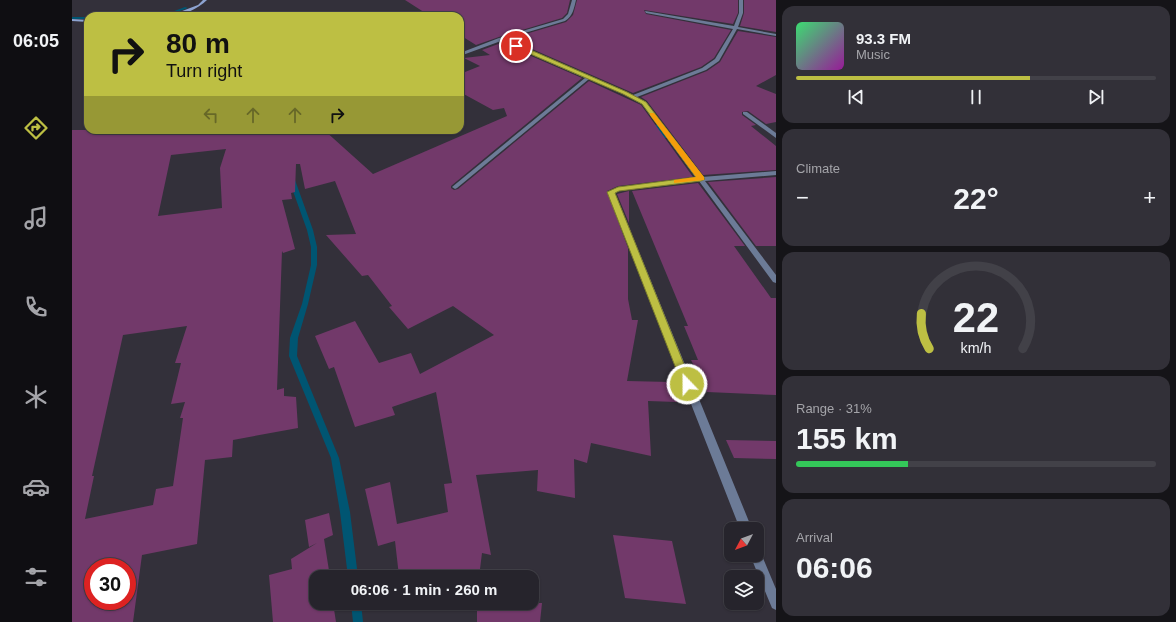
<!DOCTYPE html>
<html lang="en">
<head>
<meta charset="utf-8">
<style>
	body { margin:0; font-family:Arial,sans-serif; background:#323038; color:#f1f3f6; height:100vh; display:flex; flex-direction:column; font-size:15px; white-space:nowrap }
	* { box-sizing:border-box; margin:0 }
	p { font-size:13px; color:#a4a4a9 }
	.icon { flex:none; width:22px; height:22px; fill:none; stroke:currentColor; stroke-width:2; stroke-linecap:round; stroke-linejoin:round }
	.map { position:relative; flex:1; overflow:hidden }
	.sheet { display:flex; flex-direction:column; gap:6px; padding:6px; background:#151418; width:400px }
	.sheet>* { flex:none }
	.top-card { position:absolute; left:12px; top:12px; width:380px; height:122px; border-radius:12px; box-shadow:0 1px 3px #0004,0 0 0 1px #424148; background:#bdbf43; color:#111; overflow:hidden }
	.needle { width:26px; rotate:229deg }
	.fabs { position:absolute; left:652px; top:522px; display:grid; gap:8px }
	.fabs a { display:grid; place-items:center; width:40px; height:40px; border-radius:8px; background:#26242c; box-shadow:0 1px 3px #0004,0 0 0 1px #424148; font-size:20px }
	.speed { position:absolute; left:12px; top:558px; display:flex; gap:8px; font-size:20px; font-weight:700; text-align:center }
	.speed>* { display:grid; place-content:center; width:52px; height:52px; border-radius:50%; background:#26242c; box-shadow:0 1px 3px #0004,0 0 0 1px #424148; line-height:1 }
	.speed .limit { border:6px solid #d22; background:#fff; color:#111 }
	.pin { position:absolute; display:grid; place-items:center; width:34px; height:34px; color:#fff; margin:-17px; border:2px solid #fff; border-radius:50%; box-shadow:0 1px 4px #0007 }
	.me { position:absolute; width:44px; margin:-22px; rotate:338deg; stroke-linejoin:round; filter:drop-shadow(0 0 3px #0008) }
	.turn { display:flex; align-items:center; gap:14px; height:84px; padding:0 16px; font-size:18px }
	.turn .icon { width:52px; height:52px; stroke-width:2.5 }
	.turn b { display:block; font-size:28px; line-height:34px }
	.lanes { display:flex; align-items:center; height:38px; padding:0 16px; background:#0003; justify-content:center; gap:20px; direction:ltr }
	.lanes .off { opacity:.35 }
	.big { font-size:30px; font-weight:700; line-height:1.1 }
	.sheet .tile { flex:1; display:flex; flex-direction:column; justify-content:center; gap:6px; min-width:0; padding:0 14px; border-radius:12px; background:#323038 }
	.sheet .dial { align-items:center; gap:0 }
	.dial svg { height:104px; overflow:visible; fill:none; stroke:#424148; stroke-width:7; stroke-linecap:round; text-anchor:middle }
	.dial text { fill:#f1f3f6; stroke:none }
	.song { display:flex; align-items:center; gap:12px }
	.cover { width:48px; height:48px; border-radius:6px; background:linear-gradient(135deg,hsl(140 70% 55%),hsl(300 70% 35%)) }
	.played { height:4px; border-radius:2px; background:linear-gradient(90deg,#bdbf43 65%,#424148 65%) }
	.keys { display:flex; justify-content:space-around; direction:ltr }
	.heat { display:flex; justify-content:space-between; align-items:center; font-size:22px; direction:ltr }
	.charge { height:6px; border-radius:3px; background:linear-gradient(90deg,#34c759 31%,#424148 0) }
	.trip { position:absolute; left:237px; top:570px; width:230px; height:40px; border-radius:12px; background:#26242c; box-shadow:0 1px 3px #0004,0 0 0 1px #424148; font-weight:700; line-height:40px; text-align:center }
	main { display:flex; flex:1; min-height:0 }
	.tab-bar { display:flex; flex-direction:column; width:72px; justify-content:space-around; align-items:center; background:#0f0e12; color:#a4a4a9 }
	.tab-bar .icon { width:28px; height:28px }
	.tab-bar .current { color:#bdbf43 }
	.tab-bar b { font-size:18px; color:#f1f3f6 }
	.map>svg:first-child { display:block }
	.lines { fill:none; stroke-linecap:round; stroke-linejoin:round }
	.stream { fill:#005572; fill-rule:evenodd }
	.building { fill:#72396a; fill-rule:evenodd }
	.street { fill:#6c7b97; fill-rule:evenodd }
	.secondary { fill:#8da3d1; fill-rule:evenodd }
	.route { fill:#bdbf43; stroke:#7b7c2c }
	.slow { fill:#f59e0b }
</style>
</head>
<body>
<main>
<nav class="tab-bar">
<b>06:05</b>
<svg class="icon current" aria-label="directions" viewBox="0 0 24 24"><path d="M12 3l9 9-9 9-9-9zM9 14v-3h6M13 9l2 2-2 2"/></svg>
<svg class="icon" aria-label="music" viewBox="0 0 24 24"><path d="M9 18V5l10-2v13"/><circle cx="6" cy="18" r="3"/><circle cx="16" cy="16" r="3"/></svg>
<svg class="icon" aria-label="phone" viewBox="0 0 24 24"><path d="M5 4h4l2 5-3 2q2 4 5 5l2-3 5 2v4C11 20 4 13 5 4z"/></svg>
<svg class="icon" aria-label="climate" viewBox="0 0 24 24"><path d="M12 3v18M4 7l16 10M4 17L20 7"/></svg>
<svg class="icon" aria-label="car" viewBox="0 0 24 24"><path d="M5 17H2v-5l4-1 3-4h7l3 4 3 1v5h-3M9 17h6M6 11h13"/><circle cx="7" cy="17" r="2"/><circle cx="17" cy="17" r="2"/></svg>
<svg class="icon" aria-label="filters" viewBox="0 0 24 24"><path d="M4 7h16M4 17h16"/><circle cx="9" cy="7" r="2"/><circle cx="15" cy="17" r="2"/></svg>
</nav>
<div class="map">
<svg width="704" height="622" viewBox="0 0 704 622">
	<rect width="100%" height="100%" fill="#33303a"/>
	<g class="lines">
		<!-- stream -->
		<g class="stream">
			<path d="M 113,7 L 116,8 L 94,16 L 89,16 Z"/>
			<rect x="0" y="17" width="16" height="2"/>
			<path d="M 582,125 L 586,125 L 594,137 L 594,138 L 590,138 L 582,126 Z"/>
			<path d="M 220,178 L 223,180 L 241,230 L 245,247 L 245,265 L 236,304 L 226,338 L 225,356 L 267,458 L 278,512 L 286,577 L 276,577 L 268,512 L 259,458 L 217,356 L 218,338 L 230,304 L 239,265 L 239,247 L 235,230 L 217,180 Z"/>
			<path d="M 279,603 L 289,603 L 291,622 L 281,622 Z"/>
		</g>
	</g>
	<!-- building -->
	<g class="building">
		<path d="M 333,0 L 498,0 L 495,13 L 490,18 L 427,37 L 404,45 L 388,35 L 388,16 L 358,16 Z"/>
		<path d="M 505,0 L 666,0 L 666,13 L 661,24 L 572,10 L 574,14 L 659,30 L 642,58 L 629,67 L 561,93 L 437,39 L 494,22 L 501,15 Z"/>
		<path d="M 672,0 L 704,0 L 704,32 L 668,26 L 672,13 Z"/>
		<path d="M 666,31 L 704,37 L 704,75 L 684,86 L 704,94 L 704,122 L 694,124 L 676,111 L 670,112 L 670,115 L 684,125 L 679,126 L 704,146 L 704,170 L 631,175 L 575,101 L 569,97 L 635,71 L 648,62 Z"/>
		<path d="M 429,43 L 510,78 L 379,186 L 379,188 L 382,190 L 386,189 L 517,81 L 569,105 L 621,177 L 546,186 L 535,191 L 556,248 L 556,299 L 560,320 L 566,320 L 555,381 L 598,382 L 605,402 L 576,401 L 579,456 L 519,443 L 515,463 L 502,459 L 503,498 L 465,491 L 466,470 L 404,475 L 419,555 L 410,553 L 407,577 L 341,577 L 327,576 L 323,541 L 306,546 L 293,489 L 318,482 L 325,524 L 376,512 L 372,484 L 380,483 L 364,392 L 320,407 L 323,415 L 283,427 L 262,367 L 257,369 L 243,336 L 283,321 L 307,363 L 339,353 L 348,374 L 422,335 L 381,306 L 336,329 L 317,307 L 320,306 L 296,275 L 290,276 L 254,235 L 284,234 L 263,181 L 233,189 L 228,164 L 224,164 L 223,192 L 219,193 L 220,199 L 210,200 L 223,249 L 211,253 L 210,251 L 205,390 L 212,388 L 212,396 L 224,397 L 226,428 L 161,440 L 160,457 L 133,460 L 125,544 L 70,555 L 61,622 L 0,622 L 0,130 L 252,130 L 301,174 L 435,116 L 432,108 L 421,110 L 388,92 L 388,74 L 408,66 L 392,58 L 418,55 L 410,50 ZM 154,149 L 148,168 L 150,208 L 86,216 L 99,155 ZM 115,326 L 103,363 L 109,363 L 99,404 L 113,402 L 108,418 L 111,418 L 101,486 L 84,489 L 81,505 L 13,519 L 22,476 L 20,476 L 51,335 ZM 21,567 L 55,567 L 55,601 L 21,601 Z"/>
		<path d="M 704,177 L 704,246 L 684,246 L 636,182 Z"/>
		<path d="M 626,183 L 673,246 L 662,246 L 699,298 L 704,298 L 704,395 L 635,392 L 619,360 L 626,360 L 612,326 L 616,326 L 560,191 Z"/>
		<path d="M 557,191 L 557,223 L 545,194 Z"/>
		<path d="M 654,440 L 704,441 L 704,459 L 662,458 Z"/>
		<path d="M 257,513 L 261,535 L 252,539 L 258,577 L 244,577 L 244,603 L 261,603 L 264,622 L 201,622 L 197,575 L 220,569 L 219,559 L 245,543 L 237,547 L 233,520 Z"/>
		<path d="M 541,535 L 600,541 L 614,604 L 553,598 Z"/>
		<path d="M 405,603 L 470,603 L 468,622 L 405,622 Z"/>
	</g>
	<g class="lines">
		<!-- street -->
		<g class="street">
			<path d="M 500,0 L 504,0 C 502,8 501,16 493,21 L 433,39 L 561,95 L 630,68 L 643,59 L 661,29 L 574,13 L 573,11 L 662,26 L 667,13 L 667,0 L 671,0 L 671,13 L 666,27 L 704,34 L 704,36 L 665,29 L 647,61 L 634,70 L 565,97 L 574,102 L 630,177 L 704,171 L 704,175 L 633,181 L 704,275 L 704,283 L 701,282 L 627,181 L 547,191 L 543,193 L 680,529 L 668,529 L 536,192 L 546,187 L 624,178 L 570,104 L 551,94 L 517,79 L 385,188 L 383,189 L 380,187 L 513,78 L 429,41 L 388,56 L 388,53 L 427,38 L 491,19 L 496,14 Z"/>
			<path d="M 671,112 L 675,112 L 704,133 L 704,138 L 671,114 Z"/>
			<path d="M 685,550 L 688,551 L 704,589 L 704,610 L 700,608 L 678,555 L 685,555 Z"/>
		</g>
		<!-- secondary -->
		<g class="secondary">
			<path d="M 131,0 L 135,0 C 126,9 110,16 97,16 L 126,5 Z"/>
			<path d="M 0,19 L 16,20 L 16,22 L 0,21 Z"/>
		</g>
	</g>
	<!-- route -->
	<path class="route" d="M 442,44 L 445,44 L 555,92 L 574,102 L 633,179 L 629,181 L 547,191 L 543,193 L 620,384 L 619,387 L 615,388 L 611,387 L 610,384 L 535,192 L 546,187 L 624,177 L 570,104 L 551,94 L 442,47 Z"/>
	<!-- slow -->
	<path class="slow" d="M 578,113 L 582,113 L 632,177 L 632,180 L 602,183 L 602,180 L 624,177 L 578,115 Z"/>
</svg>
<div class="fabs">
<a><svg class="needle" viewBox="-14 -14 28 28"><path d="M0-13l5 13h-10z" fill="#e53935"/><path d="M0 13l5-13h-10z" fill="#a4a4a9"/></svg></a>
<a><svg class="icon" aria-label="layers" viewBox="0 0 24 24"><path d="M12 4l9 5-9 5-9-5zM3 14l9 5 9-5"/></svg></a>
</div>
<div class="speed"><div class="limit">30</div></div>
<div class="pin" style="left:444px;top:46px;background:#d93025"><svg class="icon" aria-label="arrive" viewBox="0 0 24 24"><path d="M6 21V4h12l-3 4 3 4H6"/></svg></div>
<svg class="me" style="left:615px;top:384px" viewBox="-20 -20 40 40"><circle r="17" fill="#bdbf43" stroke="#fff" stroke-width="3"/><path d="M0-11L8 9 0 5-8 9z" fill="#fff"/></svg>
<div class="trip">06:06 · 1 min · 260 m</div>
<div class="top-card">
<div class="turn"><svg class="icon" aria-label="right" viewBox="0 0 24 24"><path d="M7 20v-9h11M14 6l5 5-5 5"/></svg><div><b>80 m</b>Turn right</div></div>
<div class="lanes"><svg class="icon off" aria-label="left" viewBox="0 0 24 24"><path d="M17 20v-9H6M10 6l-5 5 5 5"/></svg><svg class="icon off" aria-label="ahead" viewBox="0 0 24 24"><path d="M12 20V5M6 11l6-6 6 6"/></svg><svg class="icon off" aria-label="ahead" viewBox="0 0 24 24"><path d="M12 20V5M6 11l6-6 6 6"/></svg><svg class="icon" aria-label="right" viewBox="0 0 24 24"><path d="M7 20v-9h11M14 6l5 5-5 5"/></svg></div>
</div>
</div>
<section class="sheet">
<div class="tile">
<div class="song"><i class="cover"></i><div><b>93.3 FM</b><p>Music</p></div></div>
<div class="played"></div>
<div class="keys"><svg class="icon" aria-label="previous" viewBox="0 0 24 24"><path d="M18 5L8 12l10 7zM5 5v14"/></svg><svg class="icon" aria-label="pause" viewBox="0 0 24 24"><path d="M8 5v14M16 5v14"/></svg><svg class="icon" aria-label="next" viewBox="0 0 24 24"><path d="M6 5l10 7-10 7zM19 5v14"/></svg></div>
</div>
<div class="tile"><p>Climate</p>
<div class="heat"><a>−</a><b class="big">22°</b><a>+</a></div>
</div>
<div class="tile dial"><svg viewBox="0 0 100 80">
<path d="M14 69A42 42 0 1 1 86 69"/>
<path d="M14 69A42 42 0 0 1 8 42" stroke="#bdbf43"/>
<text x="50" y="56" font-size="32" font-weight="700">22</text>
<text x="50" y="72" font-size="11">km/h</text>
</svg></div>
<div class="tile"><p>Range · 31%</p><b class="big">155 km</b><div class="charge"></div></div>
<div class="tile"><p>Arrival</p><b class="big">06:06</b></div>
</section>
</main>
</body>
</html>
